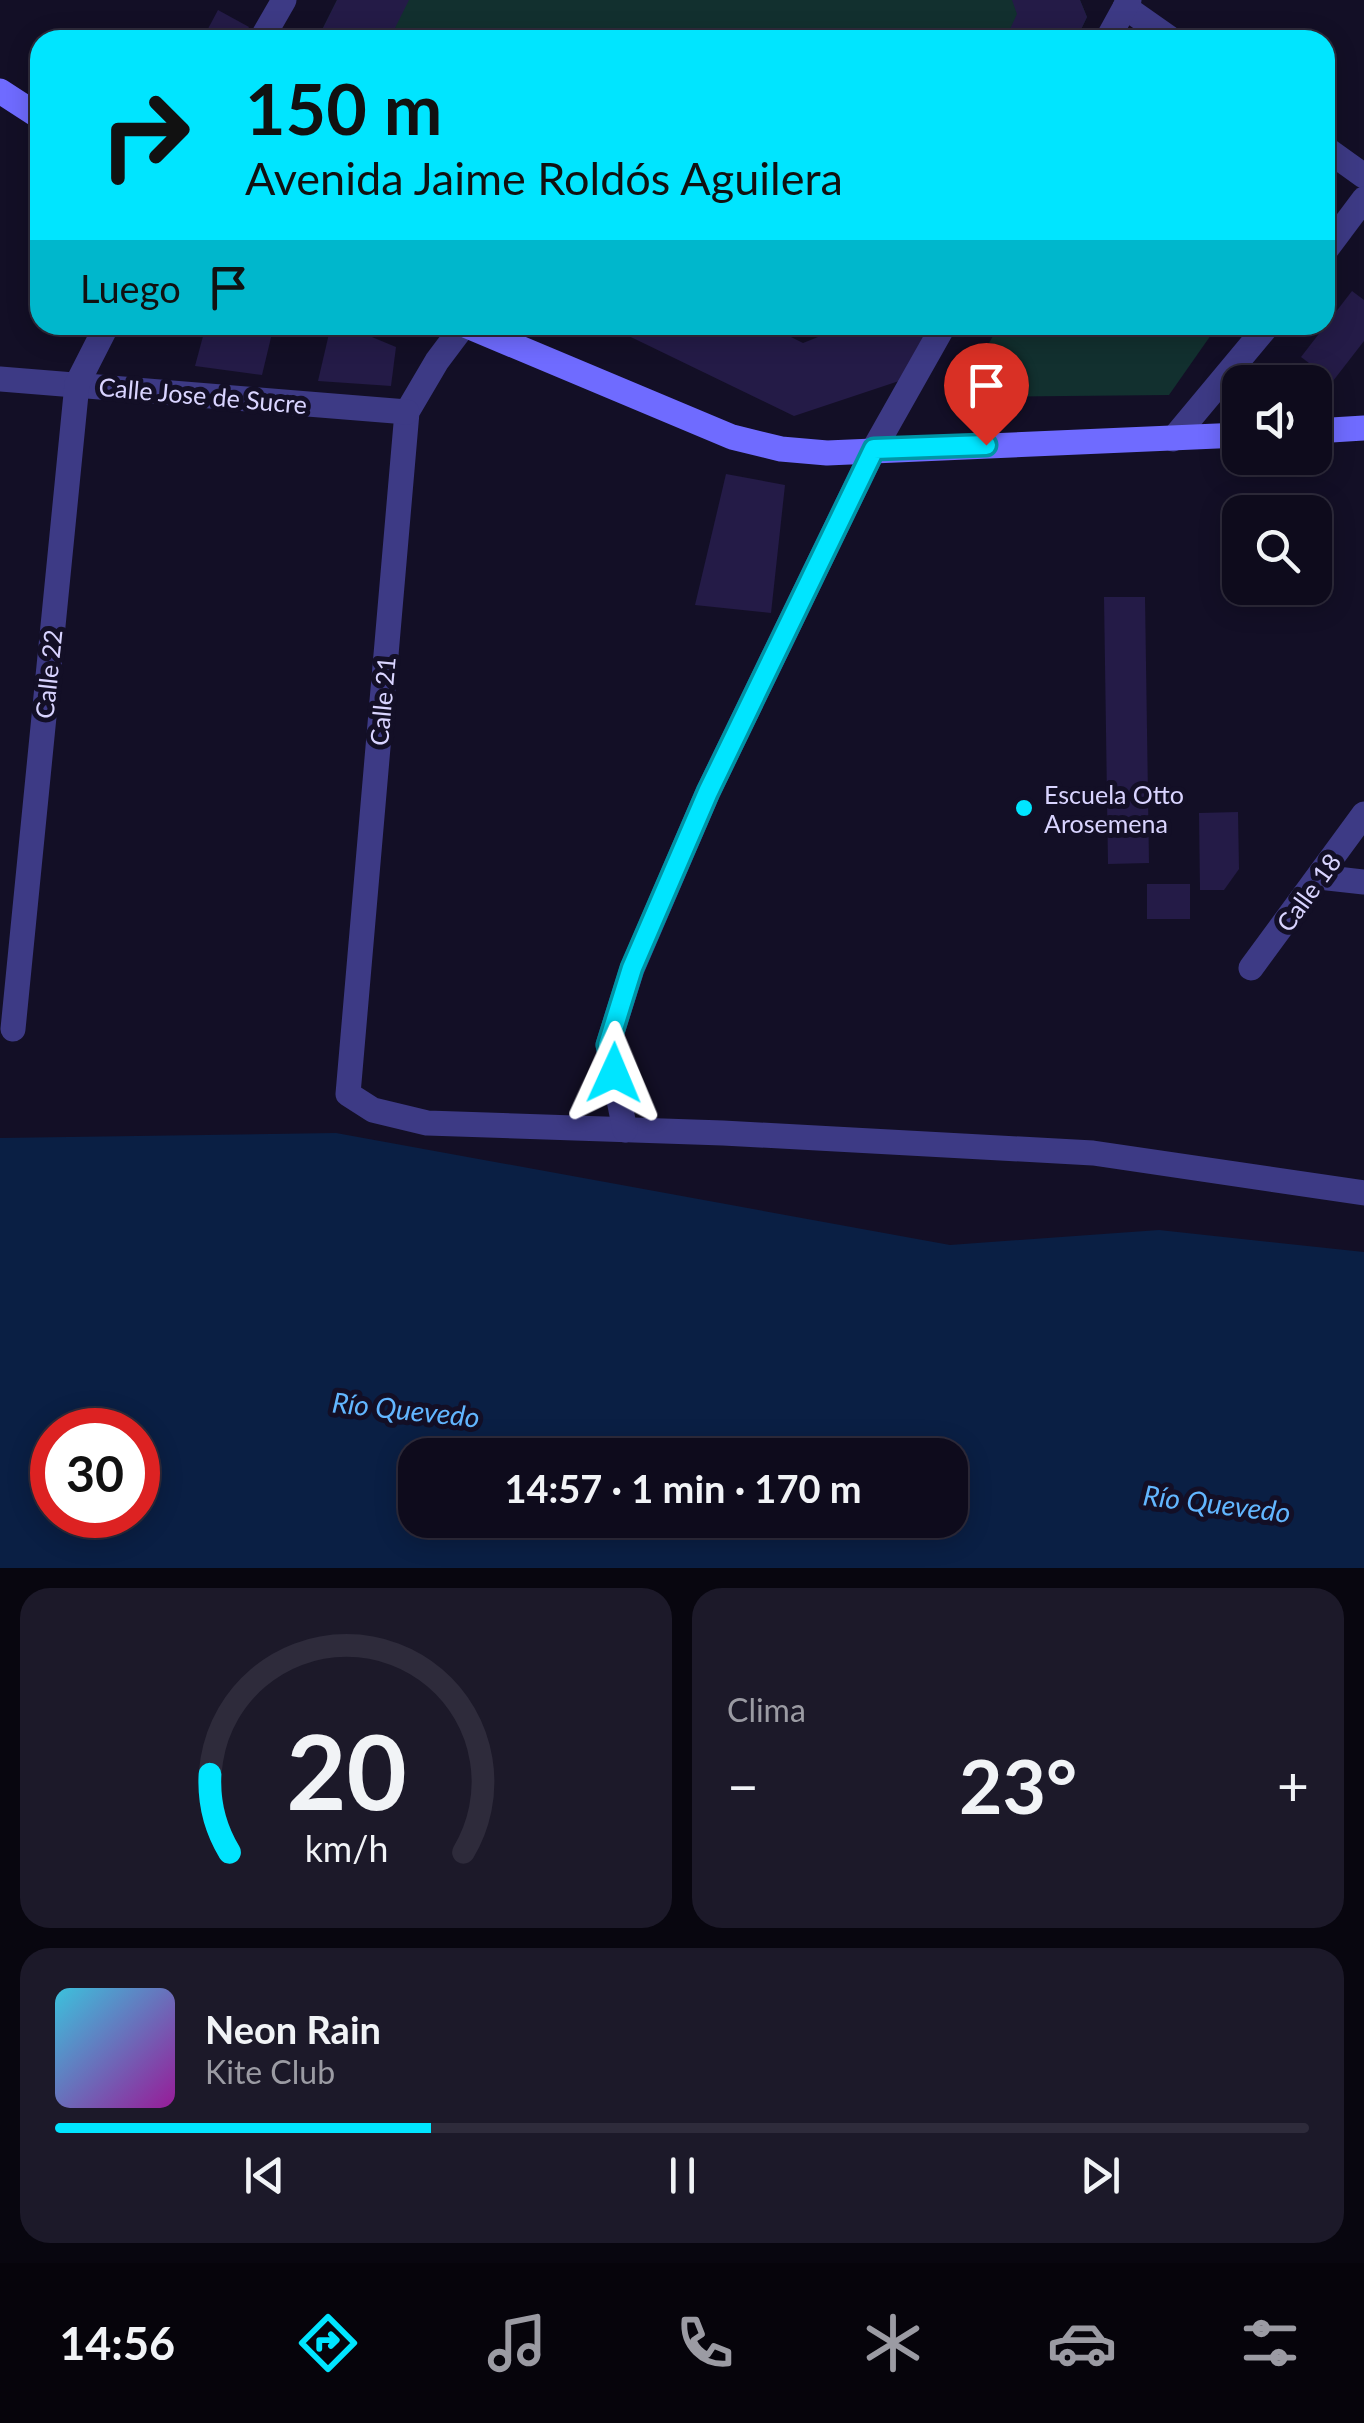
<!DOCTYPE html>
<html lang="es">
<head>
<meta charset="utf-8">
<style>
	body { margin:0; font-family:Lato,sans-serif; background:#1c1929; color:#f1f3f6; height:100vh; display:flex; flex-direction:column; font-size:38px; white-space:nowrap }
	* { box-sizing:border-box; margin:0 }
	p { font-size:32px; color:#9b9ba3 }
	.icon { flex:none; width:55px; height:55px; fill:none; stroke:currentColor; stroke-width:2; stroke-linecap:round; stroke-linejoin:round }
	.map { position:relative; height:1568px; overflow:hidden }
	.panel { display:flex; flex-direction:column; gap:20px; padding:20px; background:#08060f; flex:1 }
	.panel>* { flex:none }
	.guide { position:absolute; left:30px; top:30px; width:1305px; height:305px; border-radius:30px; box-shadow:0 5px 25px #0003,0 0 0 2px #2e2b3b; background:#00e5ff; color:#111; overflow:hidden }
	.controls { position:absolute; left:1222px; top:365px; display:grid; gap:20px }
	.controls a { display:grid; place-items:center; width:110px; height:110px; border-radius:20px; background:#0e0b1c; box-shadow:0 5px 25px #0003,0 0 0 2px #2e2b3b; font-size:50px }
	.speed { position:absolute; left:30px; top:1408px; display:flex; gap:20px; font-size:50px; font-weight:700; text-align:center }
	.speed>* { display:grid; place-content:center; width:130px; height:130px; border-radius:50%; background:#0e0b1c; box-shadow:0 5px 25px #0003,0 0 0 2px #2e2b3b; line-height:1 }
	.speed .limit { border:15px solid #d22; background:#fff; color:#111 }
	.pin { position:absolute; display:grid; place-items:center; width:85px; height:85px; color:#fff; margin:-102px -42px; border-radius:50% 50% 50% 0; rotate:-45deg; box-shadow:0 0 10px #0007 }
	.pin .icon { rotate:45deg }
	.me { position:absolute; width:110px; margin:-55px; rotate:1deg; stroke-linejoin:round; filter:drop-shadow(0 0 8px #0008) }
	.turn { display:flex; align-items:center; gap:35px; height:210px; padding:0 50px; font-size:45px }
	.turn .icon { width:130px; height:130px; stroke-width:2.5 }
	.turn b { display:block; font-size:70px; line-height:85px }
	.then { display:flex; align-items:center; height:95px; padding:0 50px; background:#0003; gap:20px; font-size:38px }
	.big { font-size:75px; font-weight:700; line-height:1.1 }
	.panel .widget { flex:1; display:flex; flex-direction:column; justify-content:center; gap:15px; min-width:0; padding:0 35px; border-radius:30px; background:#1c1929 }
	.panel .dial { align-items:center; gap:0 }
	.dial svg { height:260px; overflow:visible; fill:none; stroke:#2e2b3b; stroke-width:7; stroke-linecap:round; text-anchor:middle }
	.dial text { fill:#f1f3f6; stroke:none }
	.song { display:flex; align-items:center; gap:30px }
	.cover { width:120px; height:120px; border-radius:15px; background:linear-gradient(135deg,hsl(190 70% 55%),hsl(300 70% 35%)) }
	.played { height:10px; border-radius:5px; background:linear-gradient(90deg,#00e5ff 30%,#2e2b3b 30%) }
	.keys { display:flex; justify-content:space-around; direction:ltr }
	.heat { display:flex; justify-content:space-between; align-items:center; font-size:55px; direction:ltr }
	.panel .tiles { flex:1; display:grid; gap:20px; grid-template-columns:1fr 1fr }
	.widget:last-child { grid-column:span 2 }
	.trip { position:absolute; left:398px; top:1438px; width:570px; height:100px; border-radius:30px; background:#0e0b1c; box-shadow:0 5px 25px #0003,0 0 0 2px #2e2b3b; font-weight:700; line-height:100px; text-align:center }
	.tab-bar { display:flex; height:160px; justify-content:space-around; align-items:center; background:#06040b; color:#9b9ba3 }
	.tab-bar .icon { width:70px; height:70px }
	.tab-bar .selected { color:#00e5ff }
	.tab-bar b { font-size:45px; color:#f1f3f6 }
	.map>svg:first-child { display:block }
	.green { fill:#12302f }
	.water { fill:#0a1f44; fill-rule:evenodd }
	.building { fill:#241b47 }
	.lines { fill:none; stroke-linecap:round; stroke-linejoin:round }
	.minor { stroke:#3d3a85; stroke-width:25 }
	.secondary { stroke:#6f6bff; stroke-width:25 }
	.route-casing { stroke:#0095a6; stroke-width:25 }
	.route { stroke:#00e5ff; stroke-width:18 }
	.poi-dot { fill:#00e5ff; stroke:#130f26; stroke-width:4 }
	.labels { text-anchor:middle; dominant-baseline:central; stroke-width:10; stroke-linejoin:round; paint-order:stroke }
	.street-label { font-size:25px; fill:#d9d4ff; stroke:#130f26 }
	.poi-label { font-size:25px; fill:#d9d4ff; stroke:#130f26; text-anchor:start }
	.water-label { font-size:28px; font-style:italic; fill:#62b6ff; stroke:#130f26 }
</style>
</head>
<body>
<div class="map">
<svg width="1364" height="1568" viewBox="0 0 1364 1568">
	<rect width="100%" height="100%" fill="#130f26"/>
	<!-- green -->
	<g class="green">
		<path d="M 337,0 L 1080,0 L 1087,17 L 1076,40 L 317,40 Z"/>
		<path d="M 999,325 L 1218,325 L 1169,395 L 959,397 Z"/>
	</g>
	<!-- water -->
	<path class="water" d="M 336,1133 L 950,1245 L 1159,1230 L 1364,1252 L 1364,1568 L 0,1568 L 0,1138 ZM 52,1430 L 138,1430 L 138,1515 L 52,1515 ZM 415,1455 L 950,1455 L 950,1520 L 415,1520 Z"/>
	<!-- building -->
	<g class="building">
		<path d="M 337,0 L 409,0 L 389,40 L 317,40 Z"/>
		<path d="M 1012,0 L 1080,0 L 1087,17 L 1076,40 L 1005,40 L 1017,14 Z"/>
		<path d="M 218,10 L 249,27 L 242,40 L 202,40 Z"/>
		<path d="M 1352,291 L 1364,300 L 1364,341 L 1333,381 L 1301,357 Z"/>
		<path d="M 206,325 L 274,325 L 262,375 L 195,366 Z"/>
		<path d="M 331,325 L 343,325 L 396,347 L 391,386 L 318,381 Z"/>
		<path d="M 606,325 L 767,325 L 803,343 L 848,325 L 936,325 L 911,377 L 794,416 Z"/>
		<path d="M 726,474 L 785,485 L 771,613 L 695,605 Z"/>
		<path d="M 1104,597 L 1145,597 L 1149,863 L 1108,864 Z"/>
		<path d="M 1238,812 L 1239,869 L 1224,890 L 1200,890 L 1199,813 Z"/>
		<rect x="1147" y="884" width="43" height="35"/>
	</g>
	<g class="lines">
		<!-- minor -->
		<g class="minor">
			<path d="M 1125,7 L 1172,40"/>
			<path d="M 261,40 L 284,0"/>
			<path d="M 1107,40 L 1129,0"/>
			<path d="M 1325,148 L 1364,176"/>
			<path d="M 1325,251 L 1364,199"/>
			<path d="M 464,325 L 437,361 L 407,412 L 348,1094 L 373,1110 L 427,1123 L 723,1133 L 1093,1153 L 1364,1193"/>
			<path d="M 0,379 L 407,412"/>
			<path d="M 1173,439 L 1268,325"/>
			<path d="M 1319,877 L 1364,882"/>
			<path d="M 1251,968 L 1364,814"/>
			<path d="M 13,1029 L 77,384 L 107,325"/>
			<path d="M 625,1130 L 608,1045 L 632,969 L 708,792 L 874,449 L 944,325"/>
		</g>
		<!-- secondary -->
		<g class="secondary">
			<path d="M 0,91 L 40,117"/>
			<path d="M 465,325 L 732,437 L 781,449 L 827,453 L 1240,435"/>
			<path d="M 1315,431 L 1364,428"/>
		</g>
	</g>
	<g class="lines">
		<!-- route casing -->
		<g class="route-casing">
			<path id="route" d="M 614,1073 L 608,1045 L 632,968 L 708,792 L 874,449 L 986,445"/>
		</g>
		<!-- route -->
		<use href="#route" class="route"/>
	</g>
	<!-- markers -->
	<circle class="poi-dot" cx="1024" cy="808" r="10"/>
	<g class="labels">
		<!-- street labels -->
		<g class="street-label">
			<text transform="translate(203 395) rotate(5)">Calle Jose de Sucre</text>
			<text transform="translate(48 674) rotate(-84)">Calle 22</text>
			<text transform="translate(382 701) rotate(-85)">Calle 21</text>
			<text transform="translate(1308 892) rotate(-54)">Calle 18</text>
		</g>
		<!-- poi labels -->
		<g class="poi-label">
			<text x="1044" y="794">Escuela Otto<tspan x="1044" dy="29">Arosemena</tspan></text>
		</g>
		<!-- water labels -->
		<g class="water-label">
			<text transform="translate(406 1409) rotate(6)">Río Quevedo</text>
			<text transform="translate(1217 1503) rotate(7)">Río Quevedo</text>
		</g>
	</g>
</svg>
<div class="controls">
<a><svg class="icon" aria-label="sound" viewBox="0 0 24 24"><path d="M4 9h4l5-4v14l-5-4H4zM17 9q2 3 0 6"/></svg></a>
<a><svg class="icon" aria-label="search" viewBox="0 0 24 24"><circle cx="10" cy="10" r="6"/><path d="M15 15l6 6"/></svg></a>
</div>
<div class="speed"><div class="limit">30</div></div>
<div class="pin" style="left:986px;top:445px;background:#d93025"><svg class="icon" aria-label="arrive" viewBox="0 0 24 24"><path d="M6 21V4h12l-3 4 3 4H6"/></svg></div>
<svg class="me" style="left:614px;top:1073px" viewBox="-20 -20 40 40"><path d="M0-17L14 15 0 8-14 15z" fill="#00e5ff" stroke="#fff" stroke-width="4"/></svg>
<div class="trip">14:57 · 1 min · 170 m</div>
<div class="guide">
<div class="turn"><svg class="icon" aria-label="right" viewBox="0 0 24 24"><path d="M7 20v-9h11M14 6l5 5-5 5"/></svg><div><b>150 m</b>Avenida Jaime Roldós Aguilera</div></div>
<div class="then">Luego<svg class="icon" aria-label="arrive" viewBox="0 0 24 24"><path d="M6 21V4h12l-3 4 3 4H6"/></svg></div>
</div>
</div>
<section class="panel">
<div class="tiles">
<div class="widget dial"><svg viewBox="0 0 100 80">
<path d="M14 69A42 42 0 1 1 86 69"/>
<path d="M14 69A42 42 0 0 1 8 45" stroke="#00e5ff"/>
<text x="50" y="56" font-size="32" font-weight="700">20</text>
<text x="50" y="72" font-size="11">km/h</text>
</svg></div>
<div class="widget"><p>Clima</p>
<div class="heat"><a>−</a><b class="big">23°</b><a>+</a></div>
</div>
<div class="widget">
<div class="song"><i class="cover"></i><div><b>Neon Rain</b><p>Kite Club</p></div></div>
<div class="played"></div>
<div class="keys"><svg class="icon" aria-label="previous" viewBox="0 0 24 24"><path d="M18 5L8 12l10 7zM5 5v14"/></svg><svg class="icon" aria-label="pause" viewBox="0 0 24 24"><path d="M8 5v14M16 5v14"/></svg><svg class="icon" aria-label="next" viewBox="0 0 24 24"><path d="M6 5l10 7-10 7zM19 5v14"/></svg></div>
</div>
</div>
</section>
<nav class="tab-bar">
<b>14:56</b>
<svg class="icon selected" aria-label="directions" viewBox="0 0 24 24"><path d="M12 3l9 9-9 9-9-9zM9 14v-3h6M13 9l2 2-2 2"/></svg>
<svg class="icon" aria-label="music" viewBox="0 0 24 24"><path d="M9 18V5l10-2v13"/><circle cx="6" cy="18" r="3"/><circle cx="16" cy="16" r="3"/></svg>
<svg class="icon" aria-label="phone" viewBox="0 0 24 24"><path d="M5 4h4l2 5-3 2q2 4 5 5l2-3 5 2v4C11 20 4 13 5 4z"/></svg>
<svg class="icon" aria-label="climate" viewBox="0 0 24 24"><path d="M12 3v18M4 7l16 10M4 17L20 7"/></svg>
<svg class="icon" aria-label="car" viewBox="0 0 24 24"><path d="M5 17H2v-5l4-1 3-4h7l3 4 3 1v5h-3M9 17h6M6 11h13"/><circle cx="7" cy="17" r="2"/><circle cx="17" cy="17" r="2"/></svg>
<svg class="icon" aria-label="filters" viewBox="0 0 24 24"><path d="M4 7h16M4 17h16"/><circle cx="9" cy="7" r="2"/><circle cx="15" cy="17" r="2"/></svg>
</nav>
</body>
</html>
